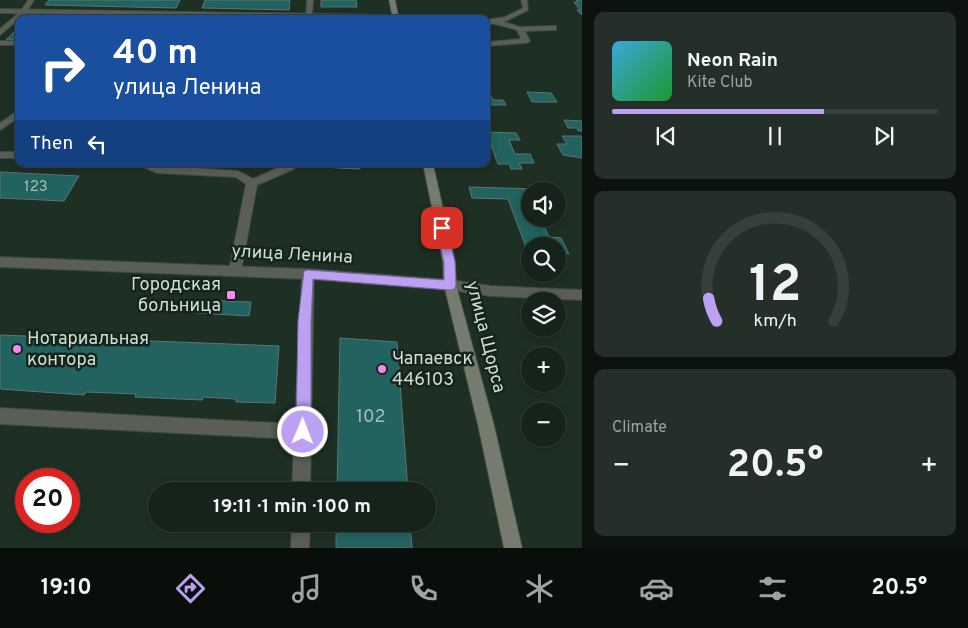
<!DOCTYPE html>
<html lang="en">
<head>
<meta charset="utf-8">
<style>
	body { margin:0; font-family:Overpass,sans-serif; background:#232f28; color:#f1f3f6; height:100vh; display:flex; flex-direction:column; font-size:19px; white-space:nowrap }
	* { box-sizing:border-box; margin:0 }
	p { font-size:16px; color:#9ea4a3 }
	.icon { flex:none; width:28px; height:28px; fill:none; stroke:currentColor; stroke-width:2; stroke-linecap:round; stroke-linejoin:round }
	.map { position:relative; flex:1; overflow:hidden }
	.panel { display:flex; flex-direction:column; gap:12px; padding:12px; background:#0c130f; width:386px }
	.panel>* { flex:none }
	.top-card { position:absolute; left:15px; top:15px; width:475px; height:152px; border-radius:10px; box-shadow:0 2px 8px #0003,0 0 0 1px #35403a; background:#1a4fa0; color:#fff; overflow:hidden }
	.tools { position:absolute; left:521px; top:182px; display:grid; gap:10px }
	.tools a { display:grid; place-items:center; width:45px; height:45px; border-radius:50%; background:#16231b; box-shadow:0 2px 8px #0003,0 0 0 1px #35403a; font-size:25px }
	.speed { position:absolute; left:15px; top:468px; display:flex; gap:10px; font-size:25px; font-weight:700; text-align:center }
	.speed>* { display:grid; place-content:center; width:65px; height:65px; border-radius:50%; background:#16231b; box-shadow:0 2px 8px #0003,0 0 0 1px #35403a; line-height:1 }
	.speed .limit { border:8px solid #d22; background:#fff; color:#111 }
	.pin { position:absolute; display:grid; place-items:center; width:42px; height:42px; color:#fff; margin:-21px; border-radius:10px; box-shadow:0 2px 8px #0006 }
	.me { position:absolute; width:55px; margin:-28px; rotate:1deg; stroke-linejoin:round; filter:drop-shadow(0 0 4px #0008) }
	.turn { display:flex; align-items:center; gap:18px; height:105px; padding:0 15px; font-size:22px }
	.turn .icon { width:65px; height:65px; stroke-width:2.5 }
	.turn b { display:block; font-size:35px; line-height:42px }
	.then { display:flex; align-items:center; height:48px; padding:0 15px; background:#0003; gap:10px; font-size:19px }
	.big { font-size:38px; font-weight:700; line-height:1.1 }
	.panel .tile { flex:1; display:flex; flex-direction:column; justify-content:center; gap:8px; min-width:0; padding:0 18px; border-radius:10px; background:#232f28 }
	.panel .dial { align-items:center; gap:0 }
	.dial svg { height:130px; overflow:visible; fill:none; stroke:#35403a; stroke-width:7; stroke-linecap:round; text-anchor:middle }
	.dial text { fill:#f1f3f6; stroke:none }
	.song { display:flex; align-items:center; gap:15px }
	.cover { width:60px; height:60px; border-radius:8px; background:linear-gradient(135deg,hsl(200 70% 55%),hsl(130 70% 35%)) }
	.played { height:5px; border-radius:2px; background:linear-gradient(90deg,#bca0f2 65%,#35403a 65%) }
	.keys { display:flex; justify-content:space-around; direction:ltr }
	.heat { display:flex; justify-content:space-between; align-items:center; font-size:28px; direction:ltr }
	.trip { position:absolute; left:148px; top:482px; width:288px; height:50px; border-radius:25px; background:#16231b; box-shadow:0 2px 8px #0003,0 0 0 1px #35403a; font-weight:700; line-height:50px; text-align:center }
	.dock { display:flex; height:80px; justify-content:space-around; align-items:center; background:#090e0b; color:#9ea4a3 }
	.dock .icon { width:35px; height:35px }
	.dock .selected { color:#bca0f2 }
	.dock b { font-size:22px; color:#f1f3f6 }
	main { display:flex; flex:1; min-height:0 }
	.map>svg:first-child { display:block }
	.building { fill:#22625f; stroke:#5b7574 }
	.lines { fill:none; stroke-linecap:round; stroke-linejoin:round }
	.service-casing { stroke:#3b4b40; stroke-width:2 }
	.minor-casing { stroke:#3b4b40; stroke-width:2 }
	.tertiary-casing { stroke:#3b4b40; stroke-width:2 }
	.secondary-casing { stroke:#3b4b40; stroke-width:2 }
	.service { fill:#5b5e55; fill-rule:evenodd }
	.minor { fill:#5b5e55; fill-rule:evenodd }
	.tertiary { fill:#5b5e55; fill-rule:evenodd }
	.secondary { fill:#767b6d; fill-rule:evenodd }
	.route { fill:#bca0f2; stroke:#7a689d }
	.poi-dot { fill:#f589ef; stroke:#14251b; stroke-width:2 }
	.labels { text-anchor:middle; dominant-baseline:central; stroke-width:5; stroke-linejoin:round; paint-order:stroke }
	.number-label { font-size:15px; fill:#a6beb8 }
	.street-label { font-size:18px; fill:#d2ddd6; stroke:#14251b }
	.poi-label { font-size:18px; fill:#d2ddd6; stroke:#14251b; text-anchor:start }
	.near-number-label { font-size:18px; fill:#a6beb8 }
</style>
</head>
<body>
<main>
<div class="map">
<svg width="582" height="548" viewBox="0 0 582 548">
	<rect width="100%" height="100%" fill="#1e2f24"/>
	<!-- building -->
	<g class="building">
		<path d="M 49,0 L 180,0 L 176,8 L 45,5 Z"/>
		<path d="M 205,0 L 290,0 L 289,10 L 202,8 Z"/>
		<path d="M 321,0 L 356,0 L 357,7 L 321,7 Z"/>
		<path d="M 576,0 L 582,0 L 582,15 L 577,10 L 580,10 L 574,2 L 578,2 Z"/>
		<path d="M 19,27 L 19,40 L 6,40 Z"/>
		<path d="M 486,86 L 493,100 L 503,100 L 506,105 L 486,105 Z"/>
		<path d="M 527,92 L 551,93 L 557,102 L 532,102 Z"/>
		<path d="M 564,120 L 582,121 L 582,131 L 578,131 L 577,128 L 568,128 Z"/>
		<path d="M 486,132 L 516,133 L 520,140 L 509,140 L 515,154 L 530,154 L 534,163 L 519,163 L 522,169 L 511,169 L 509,164 L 498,164 Z"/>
		<path d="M 562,136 L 582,136 L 582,158 L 563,155 L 557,144 L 567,144 Z"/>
		<path d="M 321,164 L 360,164 L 360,169 L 321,167 Z"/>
		<path d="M 0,172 L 79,176 L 64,201 L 0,198 Z"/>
		<path d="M 469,187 L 538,189 L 539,191 L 530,191 L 530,219 L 541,219 L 549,237 L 561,238 L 569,254 L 558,253 L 558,246 L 526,247 L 508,199 L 472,198 Z"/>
		<path d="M 198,300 L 251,302 L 249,316 L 195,313 Z"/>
		<path d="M 0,335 L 279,346 L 275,403 L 236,402 L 236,399 L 203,397 L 202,400 L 135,397 L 136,394 L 86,392 L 84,395 L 0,389 Z"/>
		<path d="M 340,338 L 397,342 L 408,491 L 337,491 Z"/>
		<path d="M 336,524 L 410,524 L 412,548 L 336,548 Z"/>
	</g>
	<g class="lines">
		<!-- service casing -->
		<g class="service-casing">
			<g id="service">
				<path d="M 28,0 L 34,0 L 26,13 L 0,35 L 0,29 L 21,11 Z"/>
				<path d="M 307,0 L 313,0 L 312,16 L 309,18 L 306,16 Z"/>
				<path d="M 521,0 L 527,0 L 528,10 L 504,22 L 520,27 L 553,26 L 556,26 L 556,30 L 525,31 L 530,41 L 526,43 L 486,46 L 486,42 L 521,39 L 517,30 L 495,24 L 486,24 L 486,20 L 505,17 L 523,8 Z"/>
				<rect x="0" y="41" width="19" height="4"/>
				<path d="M 19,110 L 19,117 L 0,130 L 0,123 Z"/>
				<rect x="0" y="152" width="19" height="6"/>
				<path d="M 137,164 L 238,171 L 253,179 L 286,164 L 296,164 L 294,169 L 257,185 L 241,271 L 239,274 L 231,274 L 229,271 L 246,184 L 236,177 L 157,173 Z"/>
				<path d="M 308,269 L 312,271 L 314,274 L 310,491 L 292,491 L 294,439 L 0,424 L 0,408 L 295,424 L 302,274 L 304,271 Z"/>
				<path d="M 292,524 L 310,524 L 309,548 L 291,548 Z"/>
			</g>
		</g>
		<!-- minor casing -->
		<g class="minor-casing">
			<g id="minor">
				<path d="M 0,9 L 396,15 L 399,17 L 397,19 L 376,19 L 0,13 Z"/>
				<path d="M 450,280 L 491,286 L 582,290 L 582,300 L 491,296 L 450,290 L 445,289 L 444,285 L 445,281 Z"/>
			</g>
		</g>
		<!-- tertiary casing -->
		<g class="tertiary-casing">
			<path id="tertiary" d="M 0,257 L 308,269 L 450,280 L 455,281 L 456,285 L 455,289 L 450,290 L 308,279 L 0,267 Z"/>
		</g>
		<!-- secondary casing -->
		<g class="secondary-casing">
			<g id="secondary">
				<path d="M 389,0 L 395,0 L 399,19 L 393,19 Z"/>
				<path d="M 423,164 L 433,164 L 455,262 L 456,285 L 494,425 L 522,548 L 504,548 L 478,425 L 444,285 L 443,262 Z"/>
			</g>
		</g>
		<!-- service -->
		<use href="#service" class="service"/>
		<!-- minor -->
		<use href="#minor" class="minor"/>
		<!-- tertiary -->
		<use href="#tertiary" class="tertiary"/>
		<!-- secondary -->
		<use href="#secondary" class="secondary"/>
	</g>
	<!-- route -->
	<path class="route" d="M 442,224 L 447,228 L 455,262 L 456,285 L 454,289 L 450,290 L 313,279 L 311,321 L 311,432 L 308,437 L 303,439 L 298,437 L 296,432 L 298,321 L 304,271 L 308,270 L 444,280 L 444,262 L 436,228 Z"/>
	<!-- markers -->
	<g class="poi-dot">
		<rect x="226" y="290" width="10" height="10" rx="2.5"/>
		<circle cx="17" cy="349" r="5"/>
		<circle cx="382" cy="369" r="5"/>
	</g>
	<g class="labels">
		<!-- number labels -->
		<g class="number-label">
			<text x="36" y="187">123</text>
		</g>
		<!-- street labels -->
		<g class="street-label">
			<text transform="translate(292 255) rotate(3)">улица Ленина</text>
			<text transform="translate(485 337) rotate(76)">улица Щорса</text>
		</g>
		<!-- poi labels -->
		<g class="poi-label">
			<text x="221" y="285" text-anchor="end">Городская<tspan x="221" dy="21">больница</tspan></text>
			<text x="27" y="339">Нотариальная<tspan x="27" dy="21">контора</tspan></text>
			<text x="392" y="359">Чапаевск<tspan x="392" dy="21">446103</tspan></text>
		</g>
		<!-- near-number labels -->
		<g class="near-number-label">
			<text x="371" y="417">102</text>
		</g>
	</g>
</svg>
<div class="tools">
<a><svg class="icon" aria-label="sound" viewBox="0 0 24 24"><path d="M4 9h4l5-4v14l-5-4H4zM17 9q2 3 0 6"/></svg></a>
<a><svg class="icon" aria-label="search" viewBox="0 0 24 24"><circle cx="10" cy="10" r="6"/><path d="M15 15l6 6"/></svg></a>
<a><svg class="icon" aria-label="layers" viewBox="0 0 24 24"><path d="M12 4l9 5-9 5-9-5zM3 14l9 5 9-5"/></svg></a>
<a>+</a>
<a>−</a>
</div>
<div class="speed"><div class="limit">20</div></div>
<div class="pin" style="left:442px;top:228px;background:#d93025"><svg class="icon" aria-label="arrive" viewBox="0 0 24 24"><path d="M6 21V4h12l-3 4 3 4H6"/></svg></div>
<svg class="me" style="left:303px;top:432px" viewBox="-20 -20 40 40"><circle r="17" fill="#bca0f2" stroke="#fff" stroke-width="3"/><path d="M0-11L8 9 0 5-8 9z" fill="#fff"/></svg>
<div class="trip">19:11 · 1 min · 100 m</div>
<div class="top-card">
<div class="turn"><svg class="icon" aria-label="right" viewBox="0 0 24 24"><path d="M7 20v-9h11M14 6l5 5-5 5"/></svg><div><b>40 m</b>улица Ленина</div></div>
<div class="then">Then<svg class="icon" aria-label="left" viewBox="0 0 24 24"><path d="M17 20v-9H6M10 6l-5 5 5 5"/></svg></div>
</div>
</div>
<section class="panel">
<div class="tile">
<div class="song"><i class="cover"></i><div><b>Neon Rain</b><p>Kite Club</p></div></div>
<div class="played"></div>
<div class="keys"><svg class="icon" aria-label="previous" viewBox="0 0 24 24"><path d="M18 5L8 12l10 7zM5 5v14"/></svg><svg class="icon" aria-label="pause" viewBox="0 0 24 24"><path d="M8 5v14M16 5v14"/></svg><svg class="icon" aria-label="next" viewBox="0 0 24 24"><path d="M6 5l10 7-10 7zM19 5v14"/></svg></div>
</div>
<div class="tile dial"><svg viewBox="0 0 100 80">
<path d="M14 69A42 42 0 1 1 86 69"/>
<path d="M14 69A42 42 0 0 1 9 55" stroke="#bca0f2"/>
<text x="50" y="56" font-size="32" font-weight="700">12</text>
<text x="50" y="72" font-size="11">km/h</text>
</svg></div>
<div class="tile"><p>Climate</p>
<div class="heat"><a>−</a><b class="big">20.5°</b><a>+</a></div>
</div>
</section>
</main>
<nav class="dock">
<b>19:10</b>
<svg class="icon selected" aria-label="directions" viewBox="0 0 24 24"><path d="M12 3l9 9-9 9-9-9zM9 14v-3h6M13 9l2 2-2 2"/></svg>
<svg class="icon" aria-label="music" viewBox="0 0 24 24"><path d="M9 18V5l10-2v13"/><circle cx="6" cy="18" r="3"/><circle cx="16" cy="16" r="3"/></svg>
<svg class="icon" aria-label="phone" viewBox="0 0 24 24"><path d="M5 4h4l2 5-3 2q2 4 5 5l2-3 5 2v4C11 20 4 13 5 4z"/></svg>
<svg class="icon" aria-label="climate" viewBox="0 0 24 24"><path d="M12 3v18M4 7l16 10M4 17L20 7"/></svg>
<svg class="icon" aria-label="car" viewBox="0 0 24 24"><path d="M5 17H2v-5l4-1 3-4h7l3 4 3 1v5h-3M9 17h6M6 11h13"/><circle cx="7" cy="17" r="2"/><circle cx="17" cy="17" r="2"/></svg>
<svg class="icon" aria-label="filters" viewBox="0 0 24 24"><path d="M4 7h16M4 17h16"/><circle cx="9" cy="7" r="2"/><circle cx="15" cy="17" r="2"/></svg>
<b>20.5°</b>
</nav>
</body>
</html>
